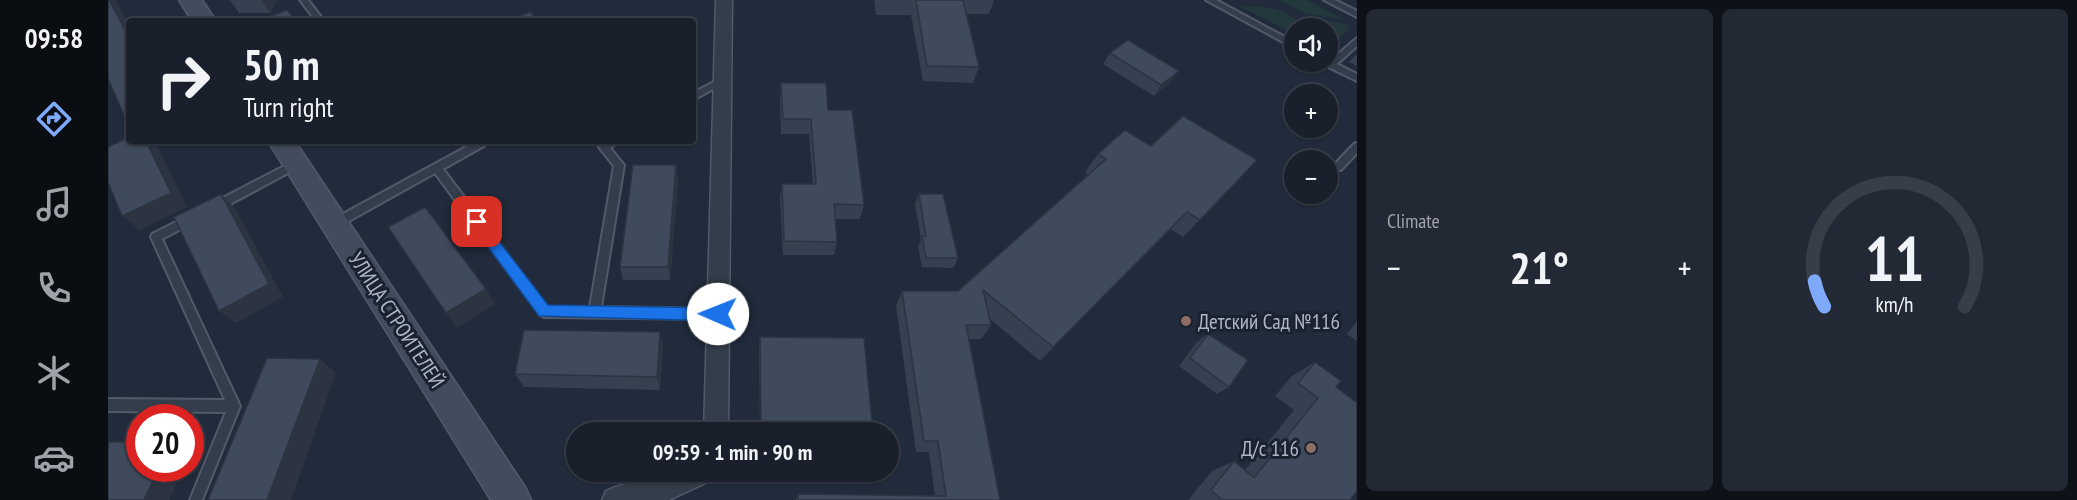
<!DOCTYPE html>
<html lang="en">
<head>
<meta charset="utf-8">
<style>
	body { margin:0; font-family:"PT Sans Narrow",sans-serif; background:#222834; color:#f1f3f6; height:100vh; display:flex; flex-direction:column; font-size:22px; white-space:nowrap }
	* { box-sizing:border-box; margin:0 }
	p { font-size:20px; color:#9fa3a9 }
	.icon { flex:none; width:33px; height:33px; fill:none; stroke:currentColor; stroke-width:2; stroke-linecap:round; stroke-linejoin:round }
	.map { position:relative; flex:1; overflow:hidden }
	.details { display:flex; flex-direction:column; gap:9px; padding:9px; background:#0e1218; width:720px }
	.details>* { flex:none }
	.guide { position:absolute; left:18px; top:18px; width:570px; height:126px; border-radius:6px; box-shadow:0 2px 4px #0004,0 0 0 2px #373e48; background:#19202c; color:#f1f3f6; overflow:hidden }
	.fabs { position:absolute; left:1176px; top:18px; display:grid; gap:12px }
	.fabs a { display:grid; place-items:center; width:54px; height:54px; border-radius:50%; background:#19202c; box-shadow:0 2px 4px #0004,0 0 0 2px #373e48; font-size:30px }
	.speed { position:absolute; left:18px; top:404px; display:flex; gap:12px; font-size:30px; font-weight:700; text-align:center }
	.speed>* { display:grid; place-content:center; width:78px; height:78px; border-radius:50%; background:#19202c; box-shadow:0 2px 4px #0004,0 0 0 2px #373e48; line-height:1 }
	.speed .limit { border:9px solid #d22; background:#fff; color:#111 }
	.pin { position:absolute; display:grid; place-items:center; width:51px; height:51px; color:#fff; margin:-26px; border-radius:12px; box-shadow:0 3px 9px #0006 }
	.me { position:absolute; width:66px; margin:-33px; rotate:271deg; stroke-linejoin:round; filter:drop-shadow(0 0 4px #0008) }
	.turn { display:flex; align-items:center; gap:21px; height:126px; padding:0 18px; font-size:27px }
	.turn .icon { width:78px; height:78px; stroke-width:2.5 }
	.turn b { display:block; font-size:42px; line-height:51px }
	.big { font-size:45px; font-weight:600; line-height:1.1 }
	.details .card { flex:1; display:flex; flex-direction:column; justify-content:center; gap:9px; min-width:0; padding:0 21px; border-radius:9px; background:#222834 }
	.details .dial { align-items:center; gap:0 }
	.dial svg { height:156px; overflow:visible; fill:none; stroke:#373e48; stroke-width:7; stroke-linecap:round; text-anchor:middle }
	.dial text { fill:#f1f3f6; stroke:none }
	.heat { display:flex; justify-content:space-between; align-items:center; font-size:33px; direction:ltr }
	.details .tiles { flex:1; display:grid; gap:9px; grid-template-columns:repeat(2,1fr) }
	.trip { position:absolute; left:458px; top:422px; width:333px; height:60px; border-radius:30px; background:#19202c; box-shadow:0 2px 4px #0004,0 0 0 2px #373e48; font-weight:600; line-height:60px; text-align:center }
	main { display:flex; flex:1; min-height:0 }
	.menu { display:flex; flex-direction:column; width:108px; justify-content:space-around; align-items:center; background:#0a0d12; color:#9fa3a9 }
	.menu .icon { width:42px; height:42px }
	.menu .on { color:#7faafc }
	.menu b { font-size:27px; color:#f1f3f6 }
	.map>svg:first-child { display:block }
	.green { fill:#23383c }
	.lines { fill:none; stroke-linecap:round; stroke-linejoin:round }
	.lane-casing { stroke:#525a69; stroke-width:4 }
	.street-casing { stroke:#525a69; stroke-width:3 }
	.secondary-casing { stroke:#525a69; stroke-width:3 }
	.lane { fill:#343d4b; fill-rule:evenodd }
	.street { fill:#343d4b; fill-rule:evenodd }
	.secondary { fill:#424c5e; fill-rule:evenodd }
	.wall { fill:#364050 }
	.shaded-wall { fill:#2c3441 }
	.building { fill:#3f4a5d; stroke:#2c3441; stroke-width:1.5 }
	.route { fill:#1a73e8; stroke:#114b97; stroke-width:1.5 }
	.education-dot { fill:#8d6e63; stroke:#1a2230; stroke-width:2 }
	.labels { text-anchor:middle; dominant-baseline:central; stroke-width:6; stroke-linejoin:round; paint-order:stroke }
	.street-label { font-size:21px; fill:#afb7c7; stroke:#1a2230 }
	.poi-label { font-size:21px; fill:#afb7c7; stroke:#1a2230; text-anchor:start }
</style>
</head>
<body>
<main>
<nav class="menu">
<b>09:58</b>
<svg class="icon on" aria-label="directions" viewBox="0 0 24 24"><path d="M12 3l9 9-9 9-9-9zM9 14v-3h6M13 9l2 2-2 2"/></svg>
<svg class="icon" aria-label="music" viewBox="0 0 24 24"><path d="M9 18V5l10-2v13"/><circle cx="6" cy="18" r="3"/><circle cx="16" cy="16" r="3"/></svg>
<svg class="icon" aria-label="phone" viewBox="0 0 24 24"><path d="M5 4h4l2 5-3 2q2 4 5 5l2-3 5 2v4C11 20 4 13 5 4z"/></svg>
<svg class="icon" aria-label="climate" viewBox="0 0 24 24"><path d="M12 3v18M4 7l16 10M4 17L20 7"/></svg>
<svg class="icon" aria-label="car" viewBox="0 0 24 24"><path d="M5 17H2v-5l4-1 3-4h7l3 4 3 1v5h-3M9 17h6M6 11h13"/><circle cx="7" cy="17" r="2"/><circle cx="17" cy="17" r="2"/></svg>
</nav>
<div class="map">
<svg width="1249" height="500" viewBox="0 0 1249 500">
	<rect width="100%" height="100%" fill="#212b3b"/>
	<!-- green -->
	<g class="green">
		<path d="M 1171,0 L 1199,0 L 1237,20 L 1199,14 Z"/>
		<path d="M 1131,6 C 1154,6 1181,7 1195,28 L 1186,28 L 1186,34 Z"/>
		<path d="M 1197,18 L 1240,24 L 1241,29 L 1220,48 L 1220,28 L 1199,28 L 1194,20 Z"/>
	</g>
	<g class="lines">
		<!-- lane casing -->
		<g class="lane-casing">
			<g id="lane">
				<path d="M 192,0 L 200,0 L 216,21 L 208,21 Z"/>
				<path d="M 1098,0 L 1108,0 L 1186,42 L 1186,48 Z"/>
				<path d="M 1216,0 L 1227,0 L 1249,11 L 1249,17 Z"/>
				<path d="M 1249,38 L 1249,46 L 1229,64 L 1249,74 L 1249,81 L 1214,64 L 1213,62 L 1220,62 L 1220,60 L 1222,61 Z"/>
				<path d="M 615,77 L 618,78 L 618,82 L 585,100 L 585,93 Z"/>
				<path d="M 369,141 L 377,141 L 378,143 L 376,146 L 335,169 L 439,307 L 482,307 L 506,166 L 491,147 L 498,141 L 511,141 L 502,148 L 516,165 L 493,307 L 610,309 L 614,310 L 616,314 L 614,318 L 610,319 L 436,317 L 432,315 L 327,173 L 230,227 L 222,227 L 221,224 L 222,221 Z"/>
				<path d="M 1249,143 L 1249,153 L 1233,170 L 1227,170 L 1225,167 L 1227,164 L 1246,144 Z"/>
				<path d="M 188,160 L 193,164 L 191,167 L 111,210 L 103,210 L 102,207 L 103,204 Z"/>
				<path d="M 82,215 L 86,216 L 87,219 L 86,222 L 54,239 L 132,406 L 94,500 L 82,500 L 118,412 L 0,411 L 0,399 L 117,400 L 43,237 L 44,234 Z"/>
			</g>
		</g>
		<!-- street casing -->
		<g class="street-casing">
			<g id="street">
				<path d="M 608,0 L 624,0 L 620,432 L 596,432 Z"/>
				<path d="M 568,471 L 608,471 L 604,480 L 561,500 L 494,500 L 498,491 L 507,487 Z"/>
			</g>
		</g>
		<!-- secondary casing -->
		<g class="secondary-casing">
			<g id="secondary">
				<path d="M 71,0 L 94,0 L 108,21 L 84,21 Z"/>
				<path d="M 160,141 L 187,141 L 417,487 L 423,500 L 383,500 Z"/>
			</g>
		</g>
		<!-- lane -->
		<use href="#lane" class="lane"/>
		<!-- street -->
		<use href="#street" class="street"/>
		<!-- secondary -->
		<use href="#secondary" class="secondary"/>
	</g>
	<!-- wall -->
	<g class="wall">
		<path d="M 122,0 L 169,0 L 162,13 L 131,13 Z"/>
		<path d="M 766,0 L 886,0 L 881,14 L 859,14 L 871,67 L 865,83 L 815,81 L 803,15 L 768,15 Z"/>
		<path d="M 1002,53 L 1063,82 L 1046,96 L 995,64 Z"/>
		<path d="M 1249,54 L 1249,66 L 1241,62 Z"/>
		<path d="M 673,83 L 720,110 L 756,205 L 752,219 L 727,219 L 729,242 L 726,255 L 675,255 L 672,198 L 674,184 L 705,184 L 701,134 L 673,134 L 672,99 Z"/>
		<path d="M 1043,146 L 1149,160 L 1075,237 L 1063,229 L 932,361 L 882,319 L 883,325 L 873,339 L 861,339 L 892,500 L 688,500 L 690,494 L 827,496 L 821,452 L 808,452 L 788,306 L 794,291 L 850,291 L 981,175 L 977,172 L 990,154 Z"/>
		<path d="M 568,165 L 570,180 L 562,280 L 515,280 L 512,267 Z"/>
		<path d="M 811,194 L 850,258 L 845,268 L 814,267 L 810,246 L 813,240 L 807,204 Z"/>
		<path d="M 1249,321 L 1249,341 L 1239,334 Z"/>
		<path d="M 1100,334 L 1121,387 L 1109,394 L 1071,366 L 1089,342 Z"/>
		<path d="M 652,337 L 765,432 L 652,432 L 651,351 Z"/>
		<path d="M 555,346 L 552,390 L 416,387 L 407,374 Z"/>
		<path d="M 1207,362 L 1228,387 L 1242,500 L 1082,500 L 1081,499 L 1104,471 L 1126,461 L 1137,470 L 1186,410 L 1167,396 L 1184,376 Z"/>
	</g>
	<!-- shaded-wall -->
	<g class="shaded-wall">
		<path d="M 1,0 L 8,0 L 21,25 L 21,37 Z"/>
		<path d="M 153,0 L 169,0 L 162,13 Z"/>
		<path d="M 1071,71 L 1063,82 L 1046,96 L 1053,85 Z"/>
		<path d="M 38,141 L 44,141 L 50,147 L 79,207 L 32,230 L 14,216 Z"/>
		<path d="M 568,165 L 570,180 L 562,280 L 560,267 Z"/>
		<path d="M 113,194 L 127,208 L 175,297 L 128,323 L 111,311 Z"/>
		<path d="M 1079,212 L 1063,229 L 932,361 L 945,347 Z"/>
		<path d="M 378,289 L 387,304 L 349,328 L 338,313 Z"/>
		<path d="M 552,332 L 555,346 L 552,390 L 549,377 Z"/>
		<path d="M 212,359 L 228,373 L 183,500 L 159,500 Z"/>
		<path d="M 51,468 L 76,468 L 61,500 L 36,500 Z"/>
	</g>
	<!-- building -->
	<g class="building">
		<path d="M 0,0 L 1,0 L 21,37 L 21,115 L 17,117 L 0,79 Z"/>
		<path d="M 808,0 L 855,0 L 871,67 L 819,66 Z"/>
		<path d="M 179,10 L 188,21 L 151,21 Z"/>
		<path d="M 422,12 L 431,21 L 404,21 L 403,20 Z"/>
		<path d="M 1020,40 L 1071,71 L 1053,85 L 1002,53 Z"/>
		<path d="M 673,83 L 718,83 L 720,110 L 744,110 L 756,205 L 726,204 L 729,242 L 676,241 L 674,184 L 708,184 L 703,119 L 675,119 Z"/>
		<path d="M 1075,116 L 1149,160 L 1092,220 L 1079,212 L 945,347 L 875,290 L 883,325 L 858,325 L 892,500 L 690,500 L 690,494 L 838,496 L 830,441 L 816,441 L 794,291 L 850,291 L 998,159 L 990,154 L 1017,130 L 1043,146 Z"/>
		<path d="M 21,137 L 21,141 L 38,141 L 63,193 L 14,216 L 0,182 L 0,147 Z"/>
		<path d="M 525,165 L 568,165 L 560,267 L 512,267 Z"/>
		<path d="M 113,194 L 161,284 L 111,311 L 66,217 Z"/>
		<path d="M 811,194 L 835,194 L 850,258 L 818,258 L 814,236 L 818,236 Z"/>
		<path d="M 317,207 L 378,289 L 338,313 L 280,227 Z"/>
		<path d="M 416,330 L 552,332 L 549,377 L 407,374 Z"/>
		<path d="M 1100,334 L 1140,360 L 1121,387 L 1082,358 Z"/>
		<path d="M 652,337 L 756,338 L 765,432 L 653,432 Z"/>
		<path d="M 159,358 L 212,359 L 159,500 L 100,500 Z"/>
		<path d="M 1207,362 L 1233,381 L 1228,387 L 1249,403 L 1249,491 L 1242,500 L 1114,500 L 1103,490 L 1126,461 L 1146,478 L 1210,398 L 1190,383 Z"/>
		<path d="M 0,442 L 32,442 L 32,468 L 51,468 L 36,500 L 0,500 Z"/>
	</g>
	<!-- route -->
	<path class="route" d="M 369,216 L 373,218 L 440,305 L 610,308 L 615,310 L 617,314 L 615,319 L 610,321 L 431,316 L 364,225 L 362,222 L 364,218 Z"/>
	<!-- markers -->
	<g class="education-dot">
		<circle cx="1078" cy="321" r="6"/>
		<circle cx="1203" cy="448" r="6"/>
	</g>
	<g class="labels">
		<!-- street labels -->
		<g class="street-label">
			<text transform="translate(289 320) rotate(57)">УЛИЦА СТРОИТЕЛЕЙ</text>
		</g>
		<!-- poi labels -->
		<g class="poi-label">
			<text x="1090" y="321">Детский Сад №116</text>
			<text x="1191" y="448" text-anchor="end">Д/с 116</text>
		</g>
	</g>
</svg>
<div class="fabs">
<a><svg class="icon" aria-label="sound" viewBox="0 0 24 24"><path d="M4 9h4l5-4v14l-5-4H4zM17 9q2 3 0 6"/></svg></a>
<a>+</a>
<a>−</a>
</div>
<div class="speed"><div class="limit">20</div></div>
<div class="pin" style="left:369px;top:222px;background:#d93025"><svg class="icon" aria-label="arrive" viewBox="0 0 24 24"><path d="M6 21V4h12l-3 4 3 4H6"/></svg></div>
<svg class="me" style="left:610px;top:314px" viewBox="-20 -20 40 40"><circle r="19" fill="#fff"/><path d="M0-13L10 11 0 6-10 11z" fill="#1a73e8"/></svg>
<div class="trip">09:59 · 1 min · 90 m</div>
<div class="guide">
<div class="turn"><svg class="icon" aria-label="right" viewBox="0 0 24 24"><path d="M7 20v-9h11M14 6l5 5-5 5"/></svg><div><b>50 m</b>Turn right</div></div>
</div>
</div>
<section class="details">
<div class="tiles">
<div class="card"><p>Climate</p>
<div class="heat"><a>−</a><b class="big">21°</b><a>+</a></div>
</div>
<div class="card dial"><svg viewBox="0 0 100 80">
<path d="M14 69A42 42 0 1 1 86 69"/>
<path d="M14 69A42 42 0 0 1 9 56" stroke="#7faafc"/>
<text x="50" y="56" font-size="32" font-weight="700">11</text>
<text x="50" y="72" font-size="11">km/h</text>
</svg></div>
</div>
</section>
</main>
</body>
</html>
